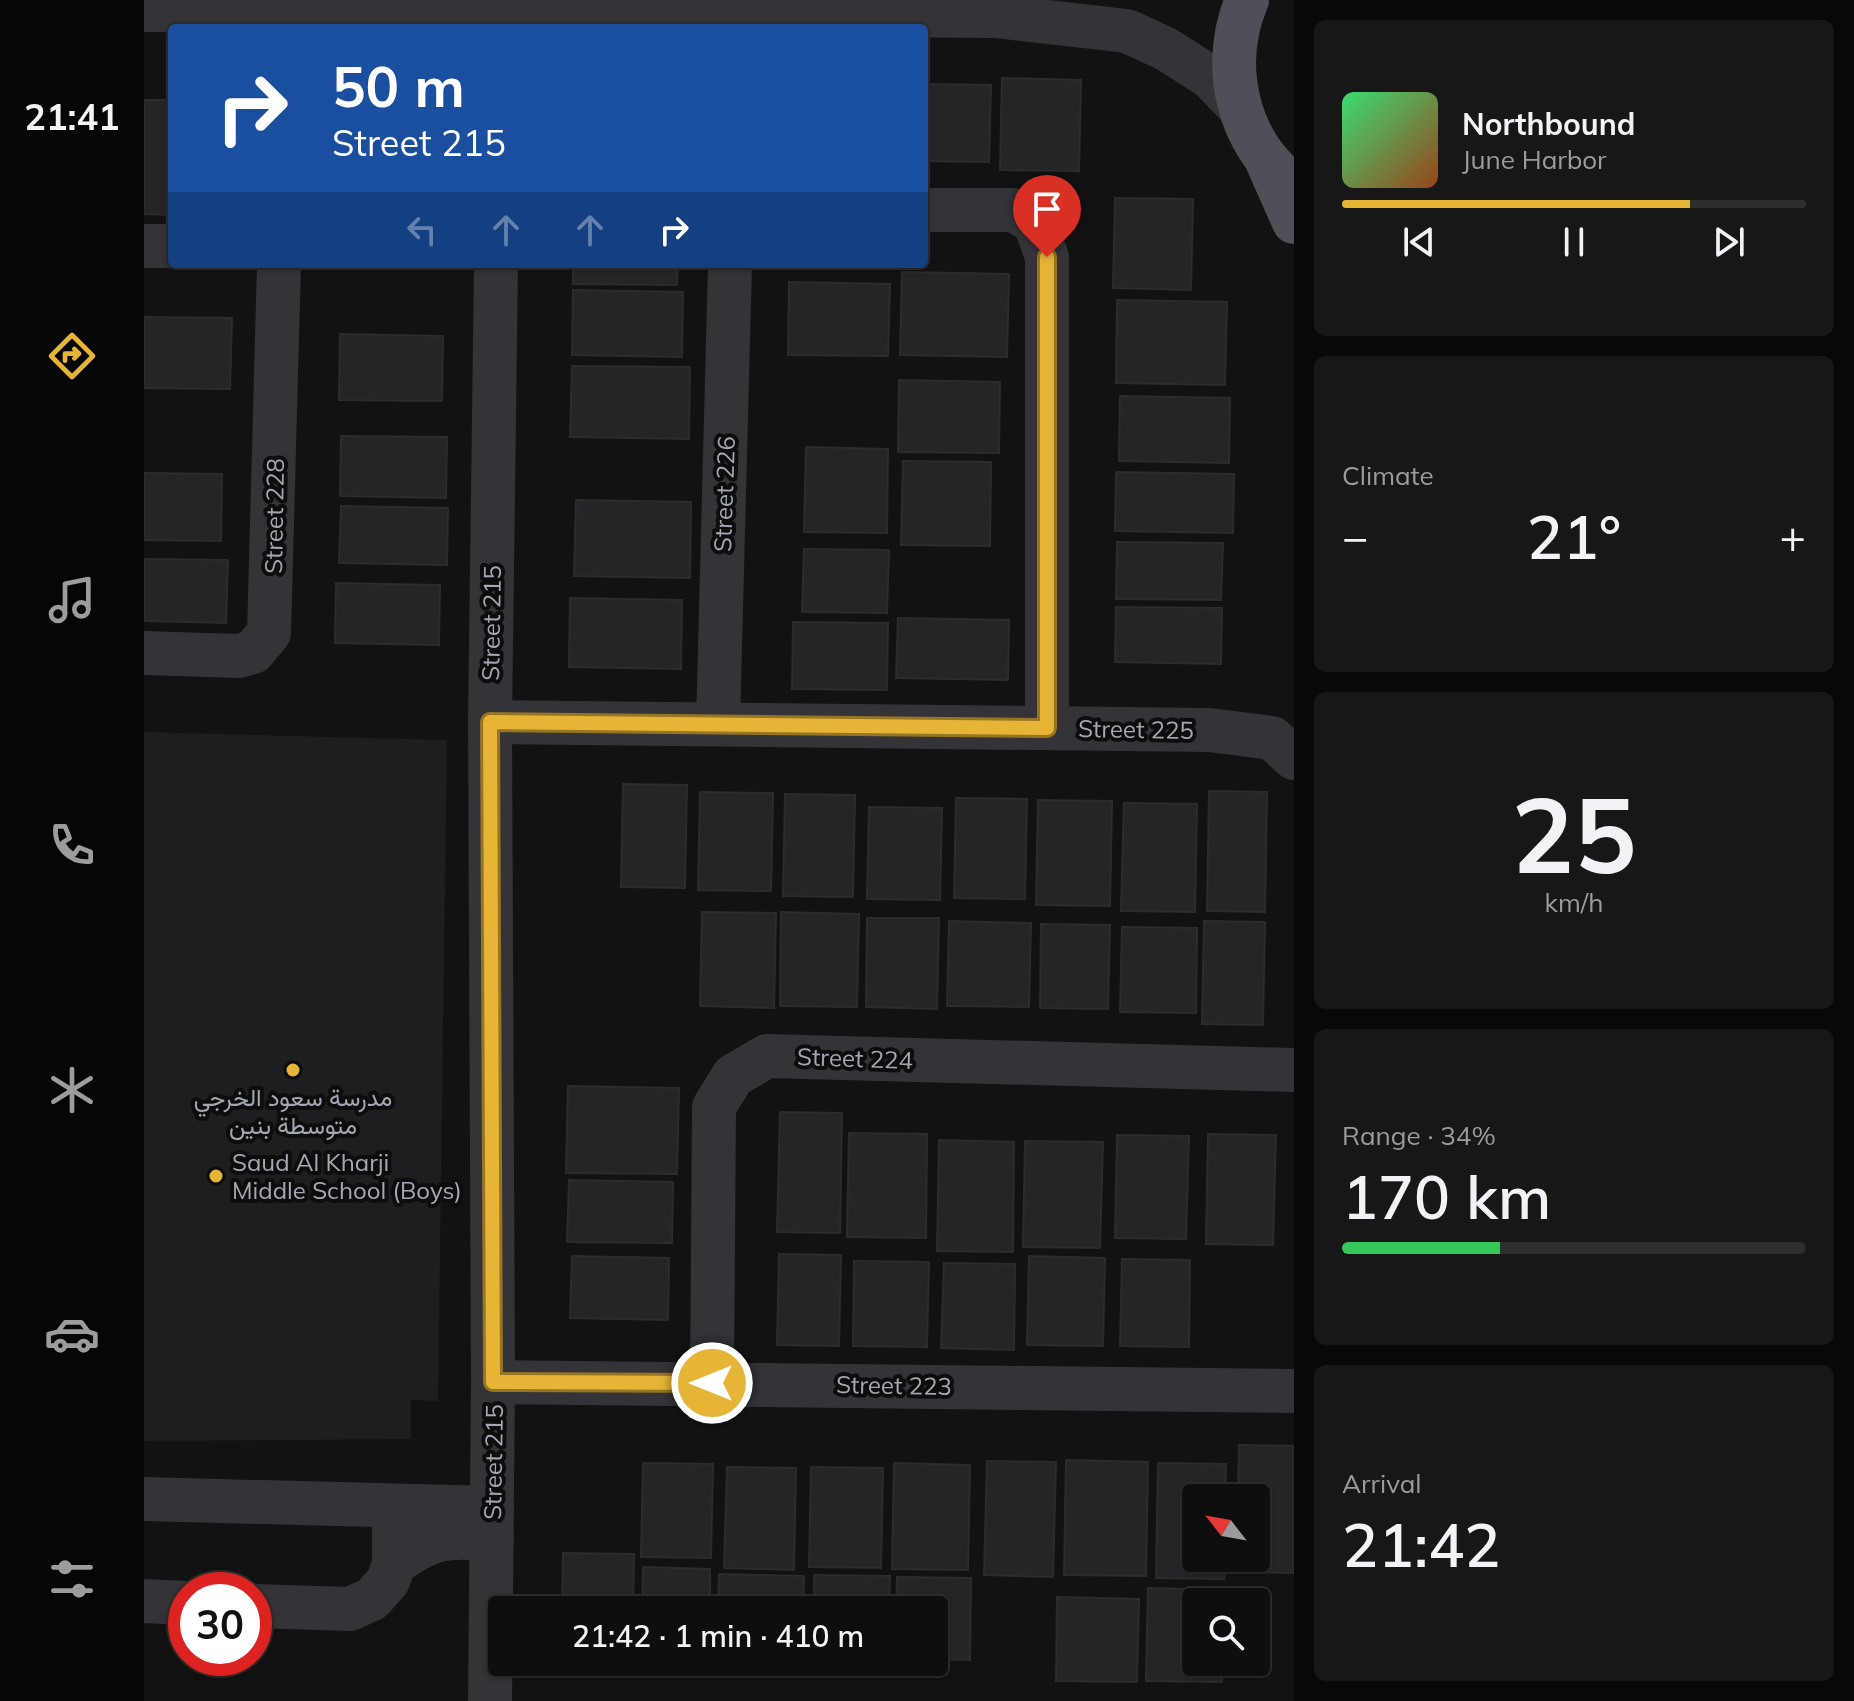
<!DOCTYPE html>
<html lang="en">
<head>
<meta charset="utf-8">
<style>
	body { margin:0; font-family:Mulish,Vazirmatn,sans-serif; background:#171717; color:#f1f3f6; height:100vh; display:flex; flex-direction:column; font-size:30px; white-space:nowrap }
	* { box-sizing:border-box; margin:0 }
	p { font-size:26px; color:#9b9c9e }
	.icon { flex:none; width:44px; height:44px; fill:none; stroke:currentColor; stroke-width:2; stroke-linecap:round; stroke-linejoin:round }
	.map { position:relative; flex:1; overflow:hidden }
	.side { display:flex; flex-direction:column; gap:20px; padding:20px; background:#080808; width:560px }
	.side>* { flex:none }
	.hud { position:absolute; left:24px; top:24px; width:760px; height:244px; border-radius:8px; box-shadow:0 2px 6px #0004,0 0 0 2px #2e2e2e; background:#1a4fa0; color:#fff; overflow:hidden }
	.needle { width:52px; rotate:301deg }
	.fabs { position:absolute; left:1038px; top:1484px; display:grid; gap:16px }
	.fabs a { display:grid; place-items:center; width:88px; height:88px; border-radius:8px; background:#0e0e0e; box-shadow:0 2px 6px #0004,0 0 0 2px #2e2e2e; font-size:40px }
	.speed { position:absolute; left:24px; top:1572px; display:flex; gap:16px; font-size:40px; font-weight:700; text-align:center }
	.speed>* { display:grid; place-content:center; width:104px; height:104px; border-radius:50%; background:#0e0e0e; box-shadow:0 2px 6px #0004,0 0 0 2px #2e2e2e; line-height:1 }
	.speed .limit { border:12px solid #d22; background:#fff; color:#111 }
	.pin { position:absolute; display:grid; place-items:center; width:68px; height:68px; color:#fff; margin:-82px -34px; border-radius:50% 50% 50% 0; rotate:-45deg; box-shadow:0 0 8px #0007 }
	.pin .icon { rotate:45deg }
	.me { position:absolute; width:88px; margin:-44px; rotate:270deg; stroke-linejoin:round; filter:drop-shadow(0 0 6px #0008) }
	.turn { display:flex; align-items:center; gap:28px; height:168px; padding:0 32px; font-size:36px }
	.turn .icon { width:104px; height:104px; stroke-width:2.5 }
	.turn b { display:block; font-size:56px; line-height:68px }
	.lanes { display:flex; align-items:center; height:76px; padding:0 32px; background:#0003; justify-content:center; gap:40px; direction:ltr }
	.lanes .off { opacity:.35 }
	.big { font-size:60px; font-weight:600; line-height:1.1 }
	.side .widget { flex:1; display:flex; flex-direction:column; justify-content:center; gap:12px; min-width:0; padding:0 28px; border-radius:12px; background:#171717 }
	.side .dial { align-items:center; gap:0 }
	.dial b { font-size:104px; line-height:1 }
	.song { display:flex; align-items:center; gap:24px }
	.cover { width:96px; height:96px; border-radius:12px; background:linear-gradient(135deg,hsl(140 70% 55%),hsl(20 70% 35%)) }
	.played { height:8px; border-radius:4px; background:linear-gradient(90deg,#e6b436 75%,#2e2e2e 75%) }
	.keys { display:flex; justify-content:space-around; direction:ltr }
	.heat { display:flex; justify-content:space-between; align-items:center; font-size:44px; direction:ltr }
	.charge { height:12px; border-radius:6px; background:linear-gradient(90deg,#34c759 34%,#2e2e2e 0) }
	.trip { position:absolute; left:344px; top:1596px; width:460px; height:80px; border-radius:8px; background:#0e0e0e; box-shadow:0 2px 6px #0004,0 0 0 2px #2e2e2e; font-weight:600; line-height:80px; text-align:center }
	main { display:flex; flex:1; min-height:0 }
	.menu { display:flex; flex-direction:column; width:144px; justify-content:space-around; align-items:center; background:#060606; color:#9b9c9e }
	.menu .icon { width:56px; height:56px }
	.menu .current { color:#e6b436 }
	.menu b { font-size:36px; color:#f1f3f6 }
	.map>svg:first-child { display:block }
	.built { fill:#1e1e20 }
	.building { fill:#252527; stroke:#2c2c2f; stroke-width:2 }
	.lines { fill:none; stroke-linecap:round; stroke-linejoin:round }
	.minor { stroke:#333338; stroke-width:44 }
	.major { stroke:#4f5057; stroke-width:44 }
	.route-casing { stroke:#967523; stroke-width:20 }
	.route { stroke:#e6b436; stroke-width:14 }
	.poi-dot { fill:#e6b436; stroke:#0d0d0e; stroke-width:3 }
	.labels { text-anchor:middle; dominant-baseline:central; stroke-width:8; stroke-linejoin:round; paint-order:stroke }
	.street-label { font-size:24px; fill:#a4a8b3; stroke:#0d0d0e }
	.poi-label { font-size:24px; fill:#a4a8b3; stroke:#0d0d0e }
</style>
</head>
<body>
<main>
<nav class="menu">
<b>21:41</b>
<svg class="icon current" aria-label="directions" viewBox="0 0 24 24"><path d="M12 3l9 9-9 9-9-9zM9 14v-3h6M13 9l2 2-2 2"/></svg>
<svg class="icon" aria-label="music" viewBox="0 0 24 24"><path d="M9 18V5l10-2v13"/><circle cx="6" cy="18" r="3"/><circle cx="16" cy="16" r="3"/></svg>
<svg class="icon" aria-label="phone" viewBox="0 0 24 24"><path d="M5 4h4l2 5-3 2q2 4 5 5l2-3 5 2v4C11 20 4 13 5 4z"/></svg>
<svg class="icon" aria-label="climate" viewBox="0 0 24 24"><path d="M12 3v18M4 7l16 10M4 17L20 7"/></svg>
<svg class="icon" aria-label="car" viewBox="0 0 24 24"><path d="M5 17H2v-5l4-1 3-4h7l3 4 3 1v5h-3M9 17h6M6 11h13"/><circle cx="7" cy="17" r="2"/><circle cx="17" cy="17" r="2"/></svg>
<svg class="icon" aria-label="filters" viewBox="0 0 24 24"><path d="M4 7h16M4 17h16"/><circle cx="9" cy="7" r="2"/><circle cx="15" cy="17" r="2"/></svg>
</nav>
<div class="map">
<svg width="1150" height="1701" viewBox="0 0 1150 1701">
	<rect width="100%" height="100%" fill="#121213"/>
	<!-- built -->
	<path class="built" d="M 0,732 L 303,740 L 294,1401 L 267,1400 L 267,1439 L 0,1441 Z"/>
	<!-- building -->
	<g class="building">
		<path d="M 858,78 L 937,80 L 935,171 L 856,170 Z"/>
		<path d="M 780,84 L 847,85 L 845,162 L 780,161 Z"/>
		<path d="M 0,100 L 28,100 L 28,215 L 0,214 Z"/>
		<path d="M 971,198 L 1049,199 L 1047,290 L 969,288 Z"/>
		<path d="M 429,264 L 534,264 L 533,285 L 429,284 Z"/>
		<path d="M 758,272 L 865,274 L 863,357 L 756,355 Z"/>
		<path d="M 645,282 L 746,284 L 744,356 L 644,355 Z"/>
		<path d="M 429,290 L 539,292 L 538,357 L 428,355 Z"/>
		<path d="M 973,300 L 1083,302 L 1081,385 L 972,383 Z"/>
		<path d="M 0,317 L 88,318 L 86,389 L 0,388 Z"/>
		<path d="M 196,334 L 299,336 L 298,401 L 195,400 Z"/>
		<path d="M 428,366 L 546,367 L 545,439 L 426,437 Z"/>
		<path d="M 755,380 L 856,382 L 855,453 L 754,452 Z"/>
		<path d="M 976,396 L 1086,398 L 1085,463 L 975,461 Z"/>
		<path d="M 197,436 L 303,437 L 302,498 L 196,496 Z"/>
		<path d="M 662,447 L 744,449 L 743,533 L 660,532 Z"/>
		<path d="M 759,461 L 847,462 L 846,546 L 757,545 Z"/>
		<path d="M 972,472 L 1090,474 L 1089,533 L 971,531 Z"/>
		<path d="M 0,473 L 78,474 L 77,541 L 0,540 Z"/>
		<path d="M 432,500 L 547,502 L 546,578 L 430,576 Z"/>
		<path d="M 197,506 L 304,508 L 303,565 L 195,563 Z"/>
		<path d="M 973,542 L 1079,543 L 1077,600 L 972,599 Z"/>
		<path d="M 660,549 L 745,550 L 743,613 L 658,612 Z"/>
		<path d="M 0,559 L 84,560 L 82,623 L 0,621 Z"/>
		<path d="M 192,583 L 296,585 L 295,645 L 191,643 Z"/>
		<path d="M 426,598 L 538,600 L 537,669 L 425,667 Z"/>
		<path d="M 972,607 L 1078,608 L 1077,664 L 971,662 Z"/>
		<path d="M 754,618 L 865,620 L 864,680 L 752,678 Z"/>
		<path d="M 649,622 L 744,623 L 743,690 L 648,689 Z"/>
		<path d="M 479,784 L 543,785 L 541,888 L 477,887 Z"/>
		<path d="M 1065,791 L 1123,792 L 1121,912 L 1063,911 Z"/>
		<path d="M 556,792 L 629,793 L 627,891 L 554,890 Z"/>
		<path d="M 641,794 L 711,795 L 709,897 L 639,896 Z"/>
		<path d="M 812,798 L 883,799 L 881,899 L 810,898 Z"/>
		<path d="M 894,800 L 968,801 L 966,906 L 892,905 Z"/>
		<path d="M 980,803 L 1053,804 L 1051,912 L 977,911 Z"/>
		<path d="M 725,807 L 798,808 L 796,900 L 723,899 Z"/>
		<path d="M 558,912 L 632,913 L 630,1008 L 556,1006 Z"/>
		<path d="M 637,912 L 715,914 L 713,1007 L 636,1006 Z"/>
		<path d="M 723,918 L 795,918 L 793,1009 L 722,1007 Z"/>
		<path d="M 805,921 L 887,923 L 885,1007 L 803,1006 Z"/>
		<path d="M 1060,921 L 1121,922 L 1119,1025 L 1058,1024 Z"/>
		<path d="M 897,924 L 966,925 L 964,1009 L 896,1008 Z"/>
		<path d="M 978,927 L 1053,928 L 1052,1013 L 976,1012 Z"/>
		<path d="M 424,1086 L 535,1088 L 533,1174 L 422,1173 Z"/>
		<path d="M 636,1112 L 698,1113 L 696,1233 L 633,1232 Z"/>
		<path d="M 705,1133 L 783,1134 L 782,1238 L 703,1237 Z"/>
		<path d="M 1064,1134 L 1132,1135 L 1129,1245 L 1062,1244 Z"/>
		<path d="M 973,1135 L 1045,1136 L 1042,1239 L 971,1238 Z"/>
		<path d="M 795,1140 L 870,1142 L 869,1252 L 793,1251 Z"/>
		<path d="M 881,1141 L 959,1142 L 956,1248 L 879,1247 Z"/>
		<path d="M 425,1180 L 529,1182 L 528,1243 L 423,1242 Z"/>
		<path d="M 635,1254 L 697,1255 L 695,1346 L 633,1345 Z"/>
		<path d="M 428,1256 L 525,1258 L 524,1320 L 426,1318 Z"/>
		<path d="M 885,1256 L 961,1258 L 959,1346 L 883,1345 Z"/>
		<path d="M 978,1259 L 1046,1260 L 1045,1347 L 976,1346 Z"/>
		<path d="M 710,1261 L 785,1262 L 783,1347 L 709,1346 Z"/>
		<path d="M 800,1263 L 871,1264 L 870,1350 L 797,1348 Z"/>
		<path d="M 1095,1445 L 1150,1446 L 1150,1573 L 1092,1572 L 1092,1558 L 1112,1558 L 1112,1498 L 1094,1498 Z"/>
		<path d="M 922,1460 L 1004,1462 L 1002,1576 L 920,1575 Z"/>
		<path d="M 843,1461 L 912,1462 L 909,1577 L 840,1575 Z"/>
		<path d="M 499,1463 L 569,1464 L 567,1558 L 497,1557 Z"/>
		<path d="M 750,1463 L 826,1465 L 824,1570 L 748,1569 Z"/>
		<path d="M 1014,1463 L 1082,1464 L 1081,1498 L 1052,1498 L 1052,1558 L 1080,1558 L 1080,1579 L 1012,1578 Z"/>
		<path d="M 583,1467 L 652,1468 L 650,1570 L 580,1568 Z"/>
		<path d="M 667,1467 L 739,1468 L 737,1568 L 665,1567 Z"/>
		<path d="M 419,1553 L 490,1554 L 489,1610 L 418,1610 Z"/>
		<path d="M 499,1567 L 566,1569 L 566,1610 L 498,1610 Z"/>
		<path d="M 575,1574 L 660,1576 L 659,1610 L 574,1610 Z"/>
		<path d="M 670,1575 L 746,1576 L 745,1610 L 670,1610 Z"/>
		<path d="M 753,1577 L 827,1578 L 826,1660 L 790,1659 L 790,1610 L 752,1610 Z"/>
		<path d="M 1004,1588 L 1080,1590 L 1080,1602 L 1052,1602 L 1052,1662 L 1078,1662 L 1078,1682 L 1002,1681 Z"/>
		<path d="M 913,1597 L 995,1599 L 993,1682 L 912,1681 Z"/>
	</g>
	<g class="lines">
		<!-- minor -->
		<g class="minor">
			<path d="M 0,10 L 851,16 L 983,31 L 1022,49 L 1066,77 L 1095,107"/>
			<path d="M 780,210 L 870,210 L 891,223 L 903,257 L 903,728"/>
			<path d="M 0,246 L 28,246"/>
			<path d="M 0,653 L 95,656 L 109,652 L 125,633 L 135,264"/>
			<path d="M 346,722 L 1065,730 L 1128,738 L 1150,758"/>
			<path d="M 574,724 L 586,264"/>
			<path d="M 349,1382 L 1150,1391"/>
			<path d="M 568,1383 L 570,1107 L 589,1076 L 623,1056 L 1150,1070"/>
			<path d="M 0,1499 L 348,1508"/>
			<path d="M 250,1564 C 289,1536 300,1536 348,1539"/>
			<path d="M 0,1601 L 42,1603"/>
			<path d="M 110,1606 L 206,1609 L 228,1599 L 244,1581 L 250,1564 L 250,1506"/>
			<path d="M 346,1701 L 349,1382 L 346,722 L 352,264"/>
		</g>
		<!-- major -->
		<g class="major">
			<path d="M 1103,0 C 1076,64 1092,143 1150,185"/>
			<path d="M 1123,161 L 1150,222"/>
		</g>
	</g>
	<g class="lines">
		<!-- route casing -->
		<g class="route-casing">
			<path id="route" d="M 568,1383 L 349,1382 L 346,722 L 903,728 L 903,257"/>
		</g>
		<!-- route -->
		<use href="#route" class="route"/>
	</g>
	<!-- markers -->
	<g class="poi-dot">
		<circle cx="149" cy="1070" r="8"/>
		<circle cx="72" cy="1176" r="8"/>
	</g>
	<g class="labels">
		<!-- street labels -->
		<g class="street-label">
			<text transform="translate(580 494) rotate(-88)">Street 226</text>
			<text transform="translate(130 516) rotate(-89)">Street 228</text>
			<text transform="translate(347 623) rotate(-89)">Street 215</text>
			<text transform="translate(992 729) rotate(1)">Street 225</text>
			<text transform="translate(711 1058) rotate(2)">Street 224</text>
			<text transform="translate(750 1385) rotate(1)">Street 223</text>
			<text transform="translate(349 1462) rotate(-89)">Street 215</text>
		</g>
		<!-- poi labels -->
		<g class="poi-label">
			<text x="149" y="1097">مدرسة سعود الخرجي<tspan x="149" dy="28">متوسطة بنين</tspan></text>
			<text x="88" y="1162" text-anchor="start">Saud Al Kharji<tspan x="88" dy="28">Middle School (Boys)</tspan></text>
		</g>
	</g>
</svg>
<div class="fabs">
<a><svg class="needle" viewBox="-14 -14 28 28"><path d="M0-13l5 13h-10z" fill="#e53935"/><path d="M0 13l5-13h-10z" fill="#9b9c9e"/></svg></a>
<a><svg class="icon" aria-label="search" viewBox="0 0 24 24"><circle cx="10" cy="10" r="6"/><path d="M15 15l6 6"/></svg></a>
</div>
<div class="speed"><div class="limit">30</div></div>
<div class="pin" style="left:903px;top:257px;background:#d93025"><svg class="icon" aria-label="arrive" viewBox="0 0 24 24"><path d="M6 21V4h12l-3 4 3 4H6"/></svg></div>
<svg class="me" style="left:568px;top:1383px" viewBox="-20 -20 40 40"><circle r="17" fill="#e6b436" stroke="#fff" stroke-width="3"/><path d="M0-11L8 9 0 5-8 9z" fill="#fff"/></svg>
<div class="trip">21:42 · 1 min · 410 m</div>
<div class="hud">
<div class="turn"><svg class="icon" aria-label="right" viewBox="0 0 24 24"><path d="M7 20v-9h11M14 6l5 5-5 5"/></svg><div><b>50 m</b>Street 215</div></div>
<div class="lanes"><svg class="icon off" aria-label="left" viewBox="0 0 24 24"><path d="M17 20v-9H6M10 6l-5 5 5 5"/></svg><svg class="icon off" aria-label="ahead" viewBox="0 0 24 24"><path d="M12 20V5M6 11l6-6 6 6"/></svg><svg class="icon off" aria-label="ahead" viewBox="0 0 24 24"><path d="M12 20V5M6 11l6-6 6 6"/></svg><svg class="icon" aria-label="right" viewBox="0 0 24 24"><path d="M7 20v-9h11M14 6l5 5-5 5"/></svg></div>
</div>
</div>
<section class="side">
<div class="widget">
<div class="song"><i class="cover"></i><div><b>Northbound</b><p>June Harbor</p></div></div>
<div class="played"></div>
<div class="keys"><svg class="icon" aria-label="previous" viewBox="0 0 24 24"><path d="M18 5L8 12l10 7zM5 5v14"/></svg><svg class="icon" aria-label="pause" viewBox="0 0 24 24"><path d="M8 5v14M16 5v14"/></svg><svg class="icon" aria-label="next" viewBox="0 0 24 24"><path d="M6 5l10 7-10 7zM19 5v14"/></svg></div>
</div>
<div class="widget"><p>Climate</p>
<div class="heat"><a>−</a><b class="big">21°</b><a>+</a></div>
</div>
<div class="widget dial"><b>25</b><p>km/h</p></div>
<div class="widget"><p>Range · 34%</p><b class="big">170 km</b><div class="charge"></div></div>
<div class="widget"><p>Arrival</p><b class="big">21:42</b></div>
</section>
</main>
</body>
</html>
